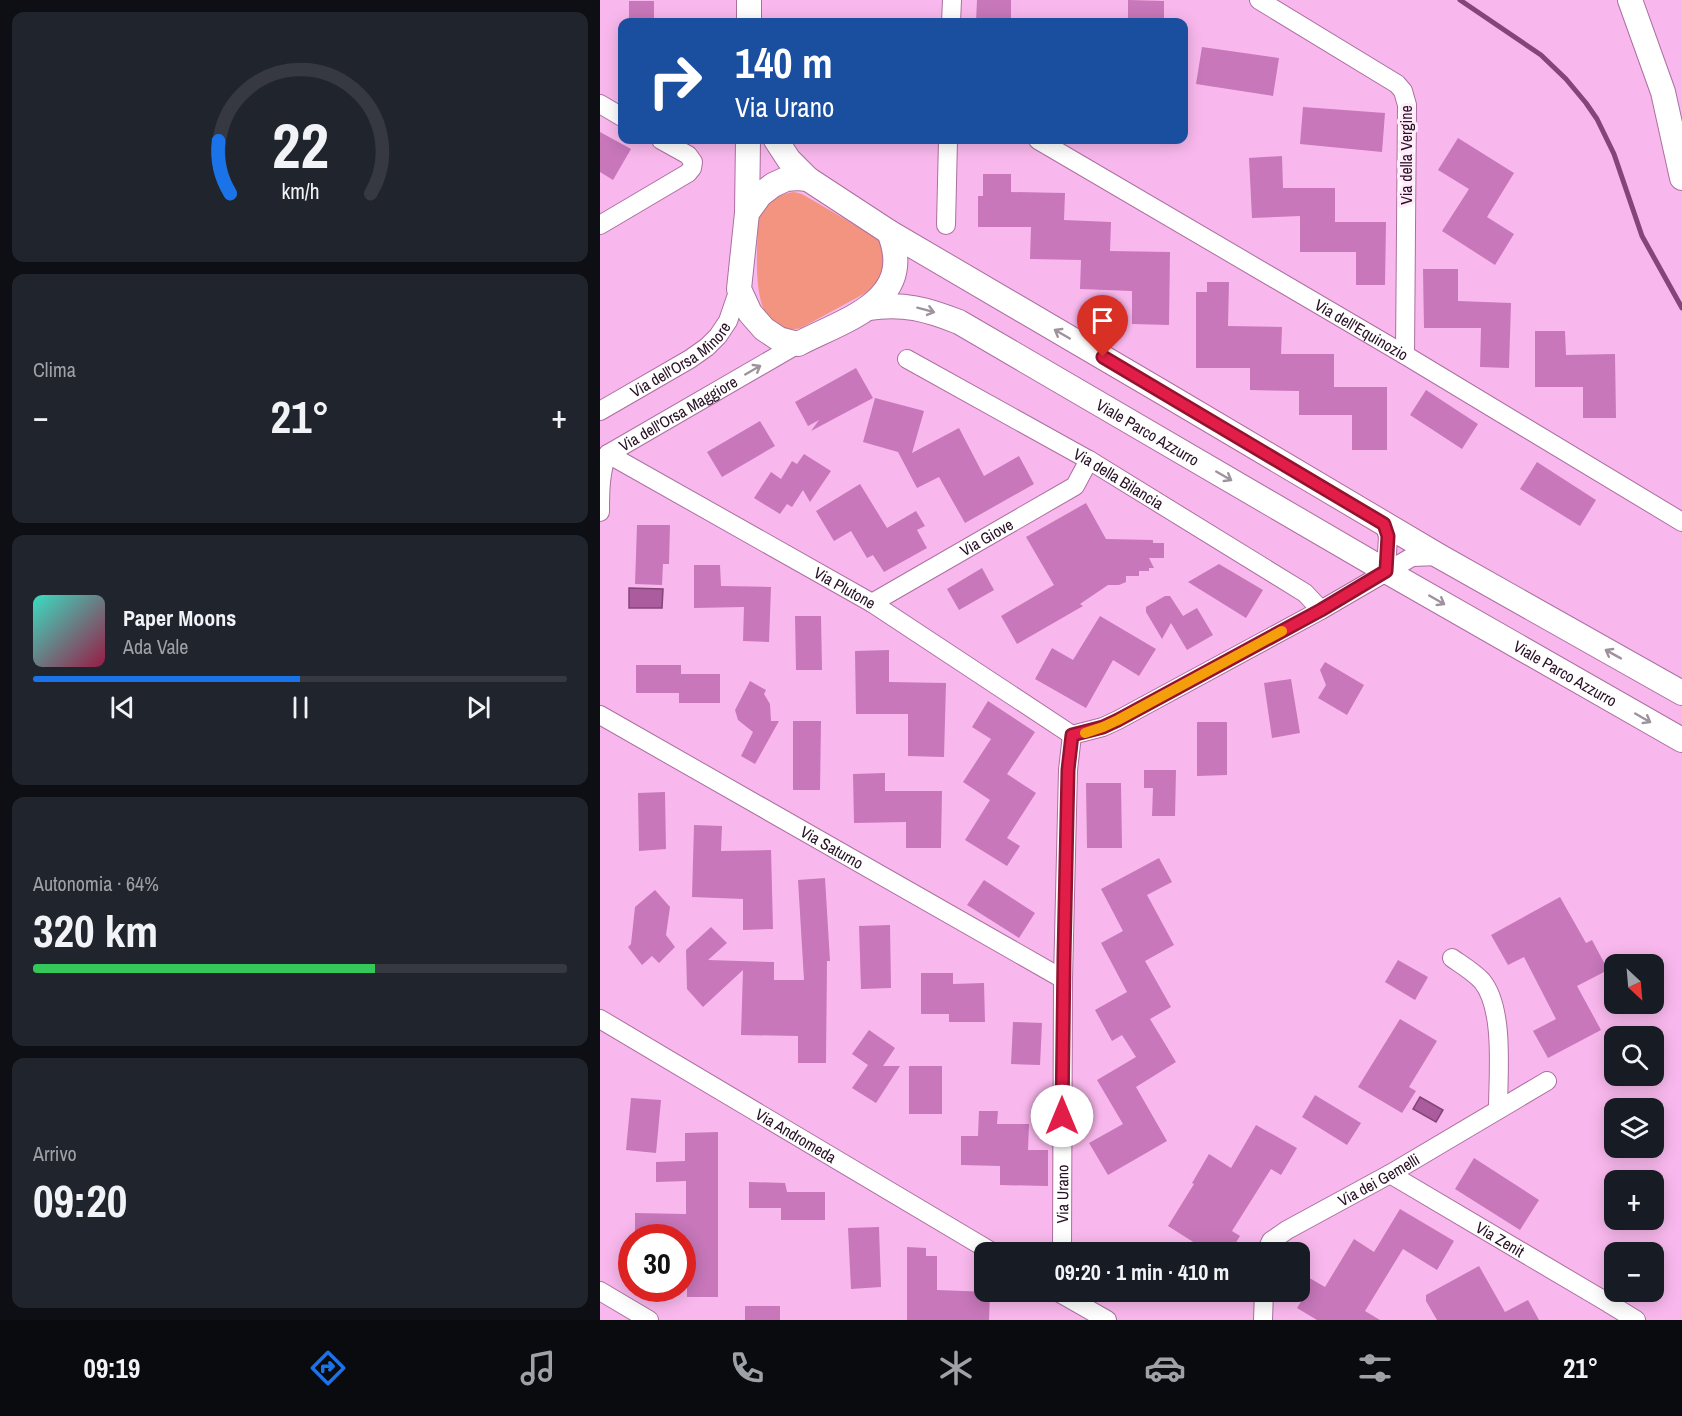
<!DOCTYPE html>
<html lang="it">
<head>
<meta charset="utf-8">
<style>
	body { margin:0; font-family:"Archivo Narrow",sans-serif; background:#20242c; color:#f1f3f6; height:100vh; display:flex; flex-direction:column; font-size:22px; white-space:nowrap }
	* { box-sizing:border-box; margin:0 }
	p { font-size:20px; color:#9ea1a6 }
	.icon { flex:none; width:33px; height:33px; fill:none; stroke:currentColor; stroke-width:2; stroke-linecap:round; stroke-linejoin:round }
	.map { position:relative; flex:1; overflow:hidden }
	.panel { display:flex; flex-direction:column; gap:12px; padding:12px; background:#0d0f14; width:600px }
	.panel>* { flex:none }
	.guide { position:absolute; left:18px; top:18px; width:570px; height:126px; border-radius:12px; box-shadow:0 3px 15px #0003; background:#1a4fa0; color:#fff; overflow:hidden }
	.needle { width:39px; rotate:154deg }
	.controls { position:absolute; left:1004px; top:954px; display:grid; gap:12px }
	.controls a { display:grid; place-items:center; width:60px; height:60px; border-radius:12px; background:#171b24; box-shadow:0 3px 15px #0003; font-size:30px }
	.speed { position:absolute; left:18px; top:1224px; display:flex; gap:12px; font-size:30px; font-weight:700; text-align:center }
	.speed>* { display:grid; place-content:center; width:78px; height:78px; border-radius:50%; background:#171b24; box-shadow:0 3px 15px #0003; line-height:1 }
	.speed .limit { border:9px solid #d22; background:#fff; color:#111 }
	.pin { position:absolute; display:grid; place-items:center; width:51px; height:51px; color:#fff; margin:-62px -26px; border-radius:50% 50% 50% 0; rotate:-45deg; box-shadow:0 0 6px #0007 }
	.pin .icon { rotate:45deg }
	.me { position:absolute; width:66px; margin:-33px; rotate:0deg; stroke-linejoin:round; filter:drop-shadow(0 0 4px #0008) }
	.turn { display:flex; align-items:center; gap:21px; height:126px; padding:0 18px; font-size:27px }
	.turn .icon { width:78px; height:78px; stroke-width:2.5 }
	.turn b { display:block; font-size:42px; line-height:51px }
	.big { font-size:45px; font-weight:800; line-height:1.1 }
	.panel .widget { flex:1; display:flex; flex-direction:column; justify-content:center; gap:9px; min-width:0; padding:0 21px; border-radius:12px; background:#20242c }
	.panel .dial { align-items:center; gap:0 }
	.dial svg { height:156px; overflow:visible; fill:none; stroke:#363941; stroke-width:7; stroke-linecap:round; text-anchor:middle }
	.dial text { fill:#f1f3f6; stroke:none }
	.song { display:flex; align-items:center; gap:18px }
	.cover { width:72px; height:72px; border-radius:9px; background:linear-gradient(135deg,hsl(170 70% 55%),hsl(340 70% 35%)) }
	.played { height:6px; border-radius:3px; background:linear-gradient(90deg,#1a73e8 50%,#363941 50%) }
	.keys { display:flex; justify-content:space-around; direction:ltr }
	.heat { display:flex; justify-content:space-between; align-items:center; font-size:33px; direction:ltr }
	.charge { height:9px; border-radius:4px; background:linear-gradient(90deg,#34c759 64%,#363941 0) }
	.trip { position:absolute; left:374px; top:1242px; width:336px; height:60px; border-radius:12px; background:#171b24; box-shadow:0 3px 15px #0003; font-weight:800; line-height:60px; text-align:center }
	.tab-bar { display:flex; height:96px; justify-content:space-around; align-items:center; background:#090b0e; color:#9ea1a6 }
	.tab-bar .icon { width:42px; height:42px }
	.tab-bar .active { color:#1a73e8 }
	.tab-bar b { font-size:27px; color:#f1f3f6 }
	main { display:flex; flex:1; min-height:0 }
	.map>svg:first-child { display:block }
	.green { fill:#f2947f }
	.water { fill:#ab5c9e; stroke:#844579; stroke-width:1.5 }
	.lines { fill:none; stroke-linecap:round; stroke-linejoin:round }
	.stream { stroke:#844579; stroke-width:5 }
	.building { fill:#c777ba }
	.street-casing { stroke:#ab6fa0; stroke-width:20 }
	.secondary-casing { stroke:#ab6fa0; stroke-width:26 }
	.street { stroke:#fff; stroke-width:18 }
	.secondary { stroke:#fff; stroke-width:24 }
	.oneway { stroke:#9e939c }
	.route-casing { stroke:#92132f; stroke-width:15 }
	.route { stroke:#e11d48; stroke-width:10 }
	.slow { stroke:#f59e0b; stroke-width:10 }
	.labels { text-anchor:middle; dominant-baseline:central; stroke-width:6; stroke-linejoin:round; paint-order:stroke }
	.street-label { font-size:16px; fill:#281024; stroke:#ffebfa }
</style>
</head>
<body>
<main>
<section class="panel">
<div class="widget dial"><svg viewBox="0 0 100 80">
<path d="M14 69A42 42 0 1 1 86 69"/>
<path d="M14 69A42 42 0 0 1 8 42" stroke="#1a73e8"/>
<text x="50" y="56" font-size="32" font-weight="700">22</text>
<text x="50" y="72" font-size="11">km/h</text>
</svg></div>
<div class="widget"><p>Clima</p>
<div class="heat"><a>−</a><b class="big">21°</b><a>+</a></div>
</div>
<div class="widget">
<div class="song"><i class="cover"></i><div><b>Paper Moons</b><p>Ada Vale</p></div></div>
<div class="played"></div>
<div class="keys"><svg class="icon" aria-label="previous" viewBox="0 0 24 24"><path d="M18 5L8 12l10 7zM5 5v14"/></svg><svg class="icon" aria-label="pause" viewBox="0 0 24 24"><path d="M8 5v14M16 5v14"/></svg><svg class="icon" aria-label="next" viewBox="0 0 24 24"><path d="M6 5l10 7-10 7zM19 5v14"/></svg></div>
</div>
<div class="widget"><p>Autonomia · 64%</p><b class="big">320 km</b><div class="charge"></div></div>
<div class="widget"><p>Arrivo</p><b class="big">09:20</b></div>
</section>
<div class="map">
<svg width="1082" height="1320" viewBox="0 0 1082 1320">
	<rect width="100%" height="100%" fill="#f9b8ed"/>
	<!-- green -->
	<path class="green" d="M 194,192 L 202,194 L 279,239 L 284,247 L 284,276 L 271,290 L 201,328 C 146,341 158,253 158,221 C 163,204 177,194 194,192 Z"/>
	<!-- water -->
	<g class="water">
		<path d="M 29,588 L 63,589 L 62,608 L 29,608 Z"/>
		<path d="M 820,1097 L 843,1110 L 836,1122 L 813,1109 Z"/>
	</g>
	<g class="lines">
		<!-- stream -->
		<path class="stream" d="M 860,0 L 941,55 L 966,79 L 986,103 L 997,119 L 1014,154 L 1042,236 L 1082,308"/>
	</g>
	<!-- building -->
	<g class="building">
		<path d="M 377,0 L 411,0 L 411,22 L 376,22 Z"/>
		<path d="M 528,0 L 564,1 L 564,22 L 528,22 Z"/>
		<rect x="29" y="1" width="25" height="21"/>
		<path d="M 602,47 L 679,58 L 673,96 L 596,84 Z"/>
		<path d="M 703,107 L 785,113 L 782,152 L 700,144 Z"/>
		<path d="M 0,132 L 31,149 L 13,180 L 0,172 Z"/>
		<path d="M 858,138 L 914,173 L 887,217 L 914,234 L 895,265 L 842,231 L 869,189 L 838,170 Z"/>
		<path d="M 682,156 L 683,188 L 735,188 L 735,222 L 786,222 L 785,285 L 756,285 L 756,252 L 700,252 L 700,216 L 652,218 L 649,158 Z"/>
		<path d="M 383,174 L 411,174 L 411,192 L 465,193 L 464,220 L 511,222 L 510,251 L 570,252 L 569,325 L 532,324 L 532,291 L 480,289 L 481,260 L 430,259 L 431,227 L 378,227 L 378,196 L 383,196 Z"/>
		<path d="M 823,269 L 858,269 L 858,301 L 911,303 L 909,368 L 880,367 L 881,328 L 824,328 Z"/>
		<path d="M 607,282 L 629,282 L 628,326 L 682,327 L 681,354 L 734,354 L 734,387 L 787,387 L 787,450 L 752,450 L 752,415 L 699,415 L 699,391 L 650,390 L 650,368 L 596,368 L 596,292 L 607,292 Z"/>
		<path d="M 935,331 L 965,331 L 966,355 L 1015,354 L 1016,418 L 983,418 L 983,387 L 935,387 Z"/>
		<path d="M 256,368 L 273,398 L 211,431 L 219,420 L 208,426 L 195,402 Z"/>
		<path d="M 826,390 L 878,424 L 862,449 L 810,415 Z"/>
		<path d="M 275,398 L 324,411 L 312,453 L 359,428 L 384,476 L 419,456 L 434,484 L 365,523 L 339,477 L 317,488 L 298,452 L 263,442 Z"/>
		<path d="M 160,421 L 175,446 L 122,477 L 107,452 Z"/>
		<path d="M 204,454 L 231,471 L 210,502 L 203,490 L 192,507 L 187,504 L 180,514 L 154,498 L 171,472 L 181,479 L 192,461 L 197,464 Z"/>
		<path d="M 937,462 L 996,500 L 980,526 L 920,489 Z"/>
		<path d="M 260,484 L 287,528 L 316,511 L 325,526 L 317,530 L 327,548 L 284,572 L 273,555 L 267,558 L 251,531 L 234,541 L 216,511 Z"/>
		<path d="M 486,503 L 506,539 L 553,540 L 553,543 L 564,543 L 564,558 L 549,558 L 554,568 L 549,568 L 549,571 L 539,571 L 539,576 L 526,576 L 526,582 L 519,585 L 508,585 L 480,604 L 483,606 L 417,644 L 401,616 L 454,585 L 426,537 Z"/>
		<path d="M 37,525 L 70,525 L 69,564 L 63,564 L 62,585 L 35,584 Z"/>
		<path d="M 619,564 L 663,590 L 646,618 L 588,582 Z"/>
		<path d="M 94,565 L 120,565 L 121,586 L 171,587 L 169,642 L 143,641 L 144,607 L 94,608 Z"/>
		<path d="M 382,568 L 394,590 L 359,610 L 347,589 Z"/>
		<path d="M 565,596 L 570,596 L 583,616 L 597,608 L 613,635 L 587,650 L 571,623 L 562,639 L 546,612 L 546,607 Z"/>
		<path d="M 195,616 L 221,616 L 222,670 L 196,670 Z"/>
		<path d="M 500,616 L 556,649 L 539,676 L 513,660 L 486,708 L 435,679 L 452,648 L 473,660 Z"/>
		<path d="M 289,650 L 289,682 L 346,683 L 344,757 L 308,756 L 308,714 L 256,714 L 255,651 Z"/>
		<path d="M 725,662 L 764,685 L 747,715 L 718,698 L 726,685 L 720,670 Z"/>
		<path d="M 36,665 L 81,665 L 81,674 L 120,674 L 120,703 L 79,703 L 79,693 L 36,693 Z"/>
		<path d="M 691,679 L 700,733 L 672,738 L 664,683 Z"/>
		<path d="M 150,681 L 166,690 L 164,694 L 170,704 L 171,721 L 179,721 L 155,764 L 141,756 L 153,732 L 138,720 L 135,710 Z"/>
		<path d="M 388,701 L 435,732 L 407,774 L 436,793 L 407,838 L 420,846 L 407,866 L 365,840 L 390,800 L 363,782 L 391,739 L 372,727 Z"/>
		<path d="M 193,721 L 221,721 L 220,790 L 193,790 Z"/>
		<path d="M 597,722 L 627,722 L 627,775 L 597,776 Z"/>
		<path d="M 544,770 L 576,770 L 575,816 L 552,816 L 553,788 L 544,788 Z"/>
		<path d="M 285,773 L 285,791 L 342,791 L 341,848 L 306,848 L 306,822 L 254,823 L 253,774 Z"/>
		<path d="M 486,783 L 521,783 L 522,848 L 487,848 Z"/>
		<path d="M 65,792 L 66,849 L 39,851 L 38,793 Z"/>
		<path d="M 94,825 L 122,826 L 121,851 L 171,850 L 173,929 L 143,930 L 143,899 L 92,897 Z"/>
		<path d="M 559,858 L 572,882 L 547,895 L 574,945 L 545,961 L 571,1007 L 550,1019 L 576,1062 L 536,1087 L 567,1141 L 508,1175 L 489,1143 L 523,1124 L 497,1080 L 536,1057 L 522,1035 L 512,1041 L 495,1010 L 527,992 L 501,943 L 523,931 L 501,889 Z"/>
		<path d="M 225,878 L 230,961 L 227,961 L 226,1063 L 198,1063 L 198,1036 L 141,1035 L 143,970 L 103,1007 L 87,989 L 86,950 L 111,927 L 127,943 L 108,960 L 174,962 L 174,980 L 204,980 L 198,880 Z"/>
		<path d="M 384,880 L 435,913 L 419,938 L 367,905 Z"/>
		<path d="M 55,890 L 70,907 L 66,935 L 75,947 L 59,963 L 52,956 L 42,965 L 28,947 L 31,944 L 35,907 Z"/>
		<path d="M 960,897 L 986,943 L 992,940 L 1008,970 L 977,986 L 1001,1030 L 948,1058 L 933,1031 L 956,1019 L 924,957 L 908,965 L 891,935 Z"/>
		<path d="M 290,925 L 291,988 L 261,989 L 259,926 Z"/>
		<path d="M 798,960 L 828,977 L 815,1000 L 785,982 Z"/>
		<path d="M 321,973 L 353,973 L 353,984 L 384,983 L 385,1022 L 349,1022 L 349,1014 L 321,1014 Z"/>
		<path d="M 800,1019 L 837,1041 L 809,1087 L 816,1091 L 802,1113 L 758,1087 Z"/>
		<path d="M 413,1022 L 442,1023 L 440,1065 L 411,1064 Z"/>
		<path d="M 269,1030 L 295,1048 L 283,1066 L 300,1066 L 276,1103 L 252,1088 L 268,1065 L 252,1054 Z"/>
		<rect x="309" y="1066" width="33" height="48"/>
		<path d="M 715,1095 L 761,1123 L 747,1145 L 702,1117 Z"/>
		<path d="M 31,1098 L 61,1100 L 56,1153 L 26,1150 Z"/>
		<path d="M 379,1111 L 398,1111 L 397,1124 L 429,1124 L 428,1150 L 448,1150 L 448,1186 L 400,1185 L 400,1166 L 361,1165 L 361,1136 L 378,1136 Z"/>
		<path d="M 656,1125 L 697,1148 L 681,1175 L 671,1169 L 632,1231 L 640,1236 L 630,1252 L 609,1252 L 568,1226 L 594,1184 L 592,1183 L 609,1154 L 631,1168 Z"/>
		<path d="M 118,1132 L 118,1297 L 87,1297 L 87,1238 L 35,1238 L 35,1213 L 86,1214 L 86,1181 L 56,1182 L 56,1162 L 85,1161 L 85,1133 Z"/>
		<path d="M 874,1158 L 939,1200 L 920,1230 L 855,1189 Z"/>
		<path d="M 149,1182 L 185,1183 L 187,1192 L 225,1192 L 225,1220 L 181,1220 L 181,1208 L 149,1208 Z"/>
		<path d="M 800,1209 L 854,1241 L 837,1270 L 803,1249 L 765,1311 L 780,1320 L 717,1320 L 697,1308 L 702,1300 L 694,1295 L 696,1292 L 699,1292 L 699,1287 L 706,1276 L 725,1287 L 754,1239 L 774,1252 Z"/>
		<path d="M 279,1227 L 281,1287 L 251,1289 L 248,1228 Z"/>
		<path d="M 307,1247 L 326,1248 L 326,1256 L 337,1256 L 337,1290 L 390,1292 L 389,1320 L 307,1320 Z"/>
		<path d="M 879,1266 L 905,1312 L 928,1300 L 939,1320 L 837,1320 L 826,1301 L 826,1295 Z"/>
		<rect x="145" y="1306" width="35" height="14"/>
	</g>
	<g class="lines">
		<!-- street casing -->
		<g class="street-casing">
			<g id="street">
				<path d="M 659,0 L 797,84 L 803,91 L 807,105 L 805,355"/>
				<path d="M 351,22 L 352,0"/>
				<path d="M 0,104 L 22,117"/>
				<path id="s1" d="M 438,140 L 805,355 L 1082,522"/>
				<path d="M 0,225 L 88,173 L 92,168 L 93,162 L 88,155 L 61,140"/>
				<path d="M 346,225 L 348,140"/>
				<path id="s2" d="M 307,359 L 489,460 L 705,593 L 721,610"/>
				<path id="s3" d="M 0,411 L 90,359 L 107,347 L 118,336 L 128,321 L 139,289"/>
				<path id="s4" d="M 8,454 L 272,603 L 472,735"/>
				<path id="s5" d="M 0,512 C 0,494 0,469 8,454 L 198,344"/>
				<path d="M 784,524 L 788,536 L 786,571"/>
				<path id="s6" d="M 272,603 L 475,486 L 489,460"/>
				<path id="s7" d="M 0,715 L 463,979"/>
				<path d="M 472,735 L 503,727 L 518,720 L 721,610 L 812,557 L 839,556"/>
				<path d="M 852,958 C 862,965 874,972 882,981 C 905,1009 898,1075 898,1110"/>
				<path id="s8" d="M 0,1019 L 392,1252"/>
				<path id="s9" d="M 790,1174 L 1010,1304 L 1017,1292"/>
				<path id="s10" d="M 462,1252 L 463,979 L 468,770 L 472,735"/>
				<path id="s11" d="M 666,1252 L 671,1241 L 687,1230 L 790,1174 L 947,1081"/>
				<path d="M 0,1291 L 49,1320"/>
				<path d="M 458,1292 L 507,1320"/>
				<path d="M 1010,1304 L 1036,1320"/>
				<path d="M 663,1320 L 664,1292"/>
			</g>
		</g>
		<!-- secondary casing -->
		<g class="secondary-casing">
			<g id="secondary">
				<path d="M 1030,0 L 1063,92 L 1082,178"/>
				<path d="M 149,22 L 149,0"/>
				<path d="M 176,140 L 189,160 L 208,179"/>
				<path d="M 197,178 L 208,179 L 289,232 C 317,301 246,319 198,344 L 179,339 L 164,329 L 150,313 L 139,289 L 147,213 L 160,195 L 173,185 L 186,179 Z"/>
				<path d="M 147,213 L 148,140"/>
				<path d="M 289,232 L 562,392 L 839,556 L 1082,693"/>
				<path id="s12" d="M 268,308 C 304,303 326,309 359,322 L 786,571 L 1082,740"/>
			</g>
		</g>
		<!-- street -->
		<use href="#street" class="street"/>
		<!-- secondary -->
		<use href="#secondary" class="secondary"/>
	</g>
	<!-- one-way arrows -->
	<defs><path id="oneway-shaft" d="M-6 0H5M1.5-3L5.5 0L1.5 3" fill="none" stroke-width="1.6" stroke-linecap="round" stroke-linejoin="round" transform="scale(1.5)"/></defs>
	<g class="oneway">
		<use href="#oneway-shaft" transform="translate(326 310) rotate(15)"/>
		<use href="#oneway-shaft" transform="translate(462 334) rotate(-150)"/>
		<use href="#oneway-shaft" transform="translate(153 370) rotate(-30)"/>
		<use href="#oneway-shaft" transform="translate(624 476) rotate(30)"/>
		<use href="#oneway-shaft" transform="translate(837 600) rotate(30)"/>
		<use href="#oneway-shaft" transform="translate(1013 654) rotate(-151)"/>
		<use href="#oneway-shaft" transform="translate(1043 718) rotate(30)"/>
	</g>
	<g class="lines">
		<!-- route casing -->
		<g class="route-casing">
			<path id="route" d="M 462,1116 L 464,956 L 468,770 L 472,735 L 503,727 L 518,720 L 721,610 L 786,571 L 788,536 L 784,524 L 503,357"/>
		</g>
		<!-- route -->
		<use href="#route" class="route"/>
		<!-- slow -->
		<path class="slow" d="M 485,733 L 503,727 L 518,720 L 682,631"/>
	</g>
	<g class="labels">
		<!-- street labels -->
		<g class="street-label">
			<text transform="translate(806 155) rotate(-90)">Via della Vergine</text>
			<text stroke="none"><textPath href="#s1" startOffset="375">Via dell'Equinozio</textPath></text>
			<text stroke="none"><textPath href="#s3" startOffset="96">Via dell'Orsa Minore</textPath></text>
			<text stroke="none"><textPath href="#s5" startOffset="140">Via dell'Orsa Maggiore</textPath></text>
			<text stroke="none"><textPath href="#s12" startOffset="312">Viale Parco Azzurro</textPath></text>
			<text stroke="none"><textPath href="#s2" startOffset="243">Via della Bilancia</textPath></text>
			<text stroke="none"><textPath href="#s6" startOffset="132">Via Giove</textPath></text>
			<text stroke="none"><textPath href="#s4" startOffset="272">Via Plutone</textPath></text>
			<text stroke="none"><textPath href="#s12" startOffset="794">Viale Parco Azzurro</textPath></text>
			<text stroke="none"><textPath href="#s7" startOffset="267">Via Saturno</textPath></text>
			<text stroke="none"><textPath href="#s8" startOffset="228">Via Andromeda</textPath></text>
			<text stroke="none"><textPath href="#s11" startOffset="136">Via dei Gemelli</textPath></text>
			<text stroke="none"><textPath href="#s10" startOffset="58">Via Urano</textPath></text>
			<text stroke="none"><textPath href="#s9" startOffset="128">Via Zenit</textPath></text>
		</g>
	</g>
</svg>
<div class="controls">
<a><svg class="needle" viewBox="-14 -14 28 28"><path d="M0-13l5 13h-10z" fill="#e53935"/><path d="M0 13l5-13h-10z" fill="#9ea1a6"/></svg></a>
<a><svg class="icon" aria-label="search" viewBox="0 0 24 24"><circle cx="10" cy="10" r="6"/><path d="M15 15l6 6"/></svg></a>
<a><svg class="icon" aria-label="layers" viewBox="0 0 24 24"><path d="M12 4l9 5-9 5-9-5zM3 14l9 5 9-5"/></svg></a>
<a>+</a>
<a>−</a>
</div>
<div class="speed"><div class="limit">30</div></div>
<div class="pin" style="left:503px;top:357px;background:#d93025"><svg class="icon" aria-label="arrive" viewBox="0 0 24 24"><path d="M6 21V4h12l-3 4 3 4H6"/></svg></div>
<svg class="me" style="left:462px;top:1116px" viewBox="-20 -20 40 40"><circle r="19" fill="#fff"/><path d="M0-13L10 11 0 6-10 11z" fill="#e11d48"/></svg>
<div class="trip">09:20 · 1 min · 410 m</div>
<div class="guide">
<div class="turn"><svg class="icon" aria-label="right" viewBox="0 0 24 24"><path d="M7 20v-9h11M14 6l5 5-5 5"/></svg><div><b>140 m</b>Via Urano</div></div>
</div>
</div>
</main>
<nav class="tab-bar">
<b>09:19</b>
<svg class="icon active" aria-label="directions" viewBox="0 0 24 24"><path d="M12 3l9 9-9 9-9-9zM9 14v-3h6M13 9l2 2-2 2"/></svg>
<svg class="icon" aria-label="music" viewBox="0 0 24 24"><path d="M9 18V5l10-2v13"/><circle cx="6" cy="18" r="3"/><circle cx="16" cy="16" r="3"/></svg>
<svg class="icon" aria-label="phone" viewBox="0 0 24 24"><path d="M5 4h4l2 5-3 2q2 4 5 5l2-3 5 2v4C11 20 4 13 5 4z"/></svg>
<svg class="icon" aria-label="climate" viewBox="0 0 24 24"><path d="M12 3v18M4 7l16 10M4 17L20 7"/></svg>
<svg class="icon" aria-label="car" viewBox="0 0 24 24"><path d="M5 17H2v-5l4-1 3-4h7l3 4 3 1v5h-3M9 17h6M6 11h13"/><circle cx="7" cy="17" r="2"/><circle cx="17" cy="17" r="2"/></svg>
<svg class="icon" aria-label="filters" viewBox="0 0 24 24"><path d="M4 7h16M4 17h16"/><circle cx="9" cy="7" r="2"/><circle cx="15" cy="17" r="2"/></svg>
<b>21°</b>
</nav>
</body>
</html>
